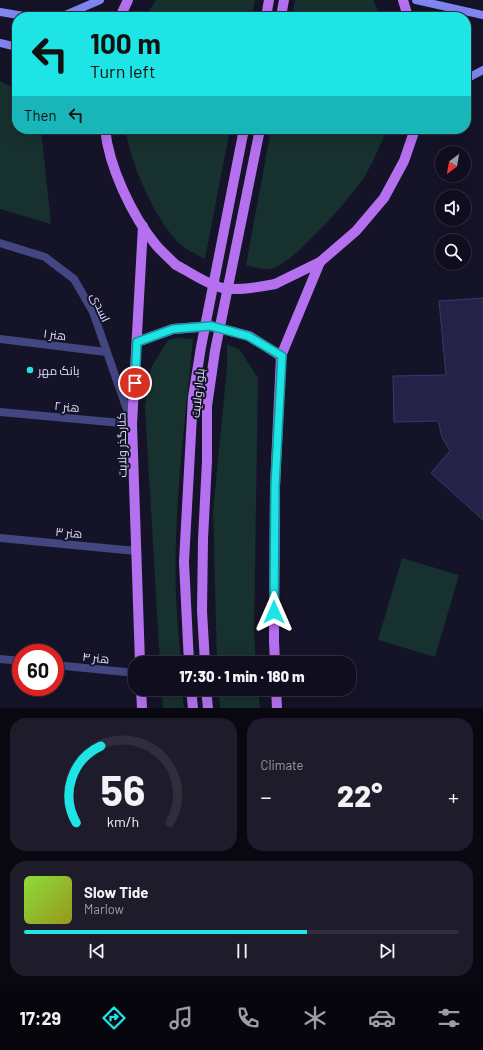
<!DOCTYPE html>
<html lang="en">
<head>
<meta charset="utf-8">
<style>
	body { margin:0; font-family:Barlow,Cairo,sans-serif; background:#1e1c2b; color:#f1f3f6; height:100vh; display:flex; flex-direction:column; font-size:15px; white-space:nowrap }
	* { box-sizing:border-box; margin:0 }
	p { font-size:13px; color:#9c9ca4 }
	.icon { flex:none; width:22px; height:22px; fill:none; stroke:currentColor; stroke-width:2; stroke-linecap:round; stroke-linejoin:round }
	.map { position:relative; height:708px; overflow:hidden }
	.details { display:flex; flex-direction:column; gap:10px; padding:10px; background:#090810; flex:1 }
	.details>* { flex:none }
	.banner { position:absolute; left:12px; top:12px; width:459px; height:122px; border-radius:16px; box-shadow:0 4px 16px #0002,0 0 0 1px #302e3c; background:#1ee4e6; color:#111; overflow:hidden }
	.needle { width:26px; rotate:211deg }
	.controls { position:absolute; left:435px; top:146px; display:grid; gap:8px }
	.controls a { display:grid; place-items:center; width:36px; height:36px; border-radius:50%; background:#100e1e; box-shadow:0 4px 16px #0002,0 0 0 1px #302e3c; font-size:20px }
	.speed { position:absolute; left:12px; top:644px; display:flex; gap:8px; font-size:20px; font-weight:700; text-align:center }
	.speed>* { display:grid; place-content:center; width:52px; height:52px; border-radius:50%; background:#100e1e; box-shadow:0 4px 16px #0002,0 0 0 1px #302e3c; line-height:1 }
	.speed .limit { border:6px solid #d22; background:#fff; color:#111 }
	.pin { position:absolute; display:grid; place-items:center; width:34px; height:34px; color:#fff; margin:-17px; border:2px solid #fff; border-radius:50%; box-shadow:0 1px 4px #0007 }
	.me { position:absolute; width:44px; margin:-22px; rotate:0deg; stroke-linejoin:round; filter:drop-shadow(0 0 3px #0008) }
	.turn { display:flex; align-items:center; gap:14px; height:84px; padding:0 12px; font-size:18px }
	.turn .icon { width:52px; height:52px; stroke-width:2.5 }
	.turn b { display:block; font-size:28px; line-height:34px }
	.then { display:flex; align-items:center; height:38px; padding:0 12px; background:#0003; gap:8px; font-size:15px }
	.big { font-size:30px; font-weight:800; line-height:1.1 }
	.details .tile { flex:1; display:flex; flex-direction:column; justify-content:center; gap:6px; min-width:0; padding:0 14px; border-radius:16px; background:#1e1c2b }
	.details .dial { align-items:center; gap:0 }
	.dial svg { height:104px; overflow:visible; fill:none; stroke:#302e3c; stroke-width:7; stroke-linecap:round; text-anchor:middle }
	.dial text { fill:#f1f3f6; stroke:none }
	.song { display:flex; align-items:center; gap:12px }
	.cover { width:48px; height:48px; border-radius:6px; background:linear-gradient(135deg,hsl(90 70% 55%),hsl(60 70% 35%)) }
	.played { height:4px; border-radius:2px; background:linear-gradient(90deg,#1ee4e6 65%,#302e3c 65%) }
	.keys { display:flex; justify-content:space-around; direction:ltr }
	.heat { display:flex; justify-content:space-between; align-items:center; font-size:22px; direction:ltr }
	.details .tiles { flex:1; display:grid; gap:10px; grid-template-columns:1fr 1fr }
	.tile:last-child { grid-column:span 2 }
	.trip { position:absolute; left:128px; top:656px; width:228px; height:40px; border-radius:16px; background:#100e1e; box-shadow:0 4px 16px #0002,0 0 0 1px #302e3c; font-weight:800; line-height:40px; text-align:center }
	.dock { display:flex; height:64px; justify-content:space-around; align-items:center; background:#06060c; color:#9c9ca4 }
	.dock .icon { width:28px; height:28px }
	.dock .active { color:#1ee4e6 }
	.dock b { font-size:18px; color:#f1f3f6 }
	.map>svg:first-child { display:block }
	.green { fill:#17312e }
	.building { fill:#262146; stroke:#3c3670 }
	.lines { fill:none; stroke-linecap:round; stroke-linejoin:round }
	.street { stroke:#434681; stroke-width:8 }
	.secondary { stroke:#7f86f1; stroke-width:8 }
	.primary { stroke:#b570ef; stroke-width:10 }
	.primary-bridge { stroke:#b570ef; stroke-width:10 }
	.route-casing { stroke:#149496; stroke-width:10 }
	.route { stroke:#1ee4e6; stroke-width:7 }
	.poi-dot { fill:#1ee4e6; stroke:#151328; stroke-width:1.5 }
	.labels { text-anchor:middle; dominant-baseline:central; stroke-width:4; stroke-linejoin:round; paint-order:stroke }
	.street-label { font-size:12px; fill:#deddfb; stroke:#151328 }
	.poi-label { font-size:12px; fill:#deddfb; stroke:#151328; text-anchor:start }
</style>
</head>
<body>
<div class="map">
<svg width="483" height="708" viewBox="0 0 483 708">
	<rect width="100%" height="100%" fill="#151328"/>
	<!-- green -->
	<g class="green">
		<path d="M 156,0 L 255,0 L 252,17 L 145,17 Z"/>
		<path d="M 295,0 L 373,0 L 381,17 L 292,17 Z"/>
		<path d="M 0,81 L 17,90 L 17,129 L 41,129 L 51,224 L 0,209 Z"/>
		<path d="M 125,129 L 230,129 L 205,259 C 197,255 189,251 181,245 C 155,221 131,164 125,129 Z"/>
		<path d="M 271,129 L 387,129 C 380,145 374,161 365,176 C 352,196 292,266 270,269 C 263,270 254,267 246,265 Z"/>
		<path d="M 178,338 L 193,339 C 185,424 173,510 176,596 C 177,619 179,641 181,663 L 160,663 L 145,408 L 147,385 L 151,368 L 168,340 Z"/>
		<path d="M 227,344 L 240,350 L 258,378 L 254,631 L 256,663 L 217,663 L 213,511 L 227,367 Z"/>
		<path d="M 402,558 L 459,575 L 435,657 L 378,640 Z"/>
		<path d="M 162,689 L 182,689 L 184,708 L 163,708 Z"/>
		<path d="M 218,689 L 258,689 L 260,708 L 220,708 Z"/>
	</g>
	<!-- building -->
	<path class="building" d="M 483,298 L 483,520 L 431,473 L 450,451 L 442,437 L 438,421 L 394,422 L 393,376 L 446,375 L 439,301 Z"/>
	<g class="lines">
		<!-- street -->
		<g class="street">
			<path d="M 0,243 L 45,257 L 74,279 L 93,312 L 132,424 L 0,412"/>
			<path d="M 0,339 L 106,352"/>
			<path d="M 0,538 L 136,551"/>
			<path d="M 0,659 L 21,661"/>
			<path d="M 55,665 L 135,673"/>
		</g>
		<!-- secondary -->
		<g class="secondary">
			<path d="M 416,0 L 483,15"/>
			<path d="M 0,12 L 24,16 L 63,16 L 100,0"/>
			<path d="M 0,43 L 17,47"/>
			<path d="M 466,79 L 483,70"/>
		</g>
		<!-- primary -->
		<g class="primary">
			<path d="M 403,0 L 408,17"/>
			<path d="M 120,17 L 128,0"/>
			<path d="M 266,17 L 269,0"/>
			<path d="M 281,17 L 284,0"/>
			<path d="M 105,129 C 109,167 132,216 156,245 C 162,252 169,258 176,265"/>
			<path d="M 275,284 L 320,262 L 356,231 L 384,198 L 404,161 L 415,129"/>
			<path d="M 140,663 L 132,424 L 143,226"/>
			<path d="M 189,663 L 184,562 L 193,397 L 201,347 L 244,129"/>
			<path d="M 205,663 L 202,611 L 203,539 L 207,461 L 207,406 L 215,351 L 260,129"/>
			<path d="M 275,663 L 274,641 L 275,486 L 281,356 L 320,262"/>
			<path d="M 141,689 L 142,708"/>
			<path d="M 191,689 L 193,708"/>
			<path d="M 206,689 L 208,708"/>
			<path d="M 276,689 L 277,708"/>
		</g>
		<!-- primary-bridge -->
		<g class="primary-bridge">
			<path d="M 176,265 C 190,272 208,285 223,288 C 240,291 258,287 275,284"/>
			<path d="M 137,342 L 173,329 L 211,326 L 249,336 L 281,356"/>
		</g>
	</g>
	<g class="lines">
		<!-- route casing -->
		<g class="route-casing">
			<path id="route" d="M 135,383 L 137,342 L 173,329 L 211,326 L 248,336 L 282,356 L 275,486 L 274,612"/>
		</g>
		<!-- route -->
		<use href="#route" class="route"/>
	</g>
	<!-- markers -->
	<circle class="poi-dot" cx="30" cy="370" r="4"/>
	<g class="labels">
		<!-- street labels -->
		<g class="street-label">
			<text transform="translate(101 307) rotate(66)">اسدی</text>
			<text transform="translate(55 334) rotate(7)">هنر ۱</text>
			<text transform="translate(197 393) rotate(-84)">بلوار ولایت</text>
			<text transform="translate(67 406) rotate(5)">هنر ۲</text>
			<text transform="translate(121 445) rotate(-91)">کنارگذر ولایت</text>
			<text transform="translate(69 532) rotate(5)">هنر ۳</text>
			<text transform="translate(96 657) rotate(6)">هنر ۴</text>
		</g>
		<!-- poi labels -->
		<g class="poi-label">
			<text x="38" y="370">بانک مهر</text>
		</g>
	</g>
</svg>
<div class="controls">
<a><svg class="needle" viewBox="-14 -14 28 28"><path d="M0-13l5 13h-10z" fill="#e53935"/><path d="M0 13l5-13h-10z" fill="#9c9ca4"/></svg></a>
<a><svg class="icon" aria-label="sound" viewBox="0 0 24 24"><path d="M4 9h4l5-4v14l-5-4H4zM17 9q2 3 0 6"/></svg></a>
<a><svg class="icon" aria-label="search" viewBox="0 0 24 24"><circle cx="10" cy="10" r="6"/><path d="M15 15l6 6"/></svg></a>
</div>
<div class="speed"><div class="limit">60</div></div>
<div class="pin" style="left:135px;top:383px;background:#d93025"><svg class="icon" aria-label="arrive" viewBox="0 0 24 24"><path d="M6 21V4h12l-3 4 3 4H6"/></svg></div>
<svg class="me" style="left:274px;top:612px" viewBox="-20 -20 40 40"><path d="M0-17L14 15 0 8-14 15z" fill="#1ee4e6" stroke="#fff" stroke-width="4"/></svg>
<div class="trip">17:30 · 1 min · 180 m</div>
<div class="banner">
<div class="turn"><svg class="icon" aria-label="left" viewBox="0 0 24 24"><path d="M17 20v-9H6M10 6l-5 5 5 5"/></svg><div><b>100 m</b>Turn left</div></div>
<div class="then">Then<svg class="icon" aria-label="left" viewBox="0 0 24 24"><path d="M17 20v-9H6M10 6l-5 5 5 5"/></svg></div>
</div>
</div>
<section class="details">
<div class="tiles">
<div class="tile dial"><svg viewBox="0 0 100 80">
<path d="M14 69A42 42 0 1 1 86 69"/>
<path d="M14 69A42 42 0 0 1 33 10" stroke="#1ee4e6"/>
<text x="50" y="56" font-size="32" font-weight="700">56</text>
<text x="50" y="72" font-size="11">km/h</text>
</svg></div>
<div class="tile"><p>Climate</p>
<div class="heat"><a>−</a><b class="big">22°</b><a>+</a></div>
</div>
<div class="tile">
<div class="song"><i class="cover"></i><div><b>Slow Tide</b><p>Marlow</p></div></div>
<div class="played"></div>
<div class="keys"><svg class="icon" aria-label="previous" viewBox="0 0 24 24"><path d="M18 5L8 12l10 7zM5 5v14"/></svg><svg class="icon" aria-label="pause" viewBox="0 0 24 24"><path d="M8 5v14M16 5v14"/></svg><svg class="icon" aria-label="next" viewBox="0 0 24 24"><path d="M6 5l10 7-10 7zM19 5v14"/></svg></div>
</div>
</div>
</section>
<nav class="dock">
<b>17:29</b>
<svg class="icon active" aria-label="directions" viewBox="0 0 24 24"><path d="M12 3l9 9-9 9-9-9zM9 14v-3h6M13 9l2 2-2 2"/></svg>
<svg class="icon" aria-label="music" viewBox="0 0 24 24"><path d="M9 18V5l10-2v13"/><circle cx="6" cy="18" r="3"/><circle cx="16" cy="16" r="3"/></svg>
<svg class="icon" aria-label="phone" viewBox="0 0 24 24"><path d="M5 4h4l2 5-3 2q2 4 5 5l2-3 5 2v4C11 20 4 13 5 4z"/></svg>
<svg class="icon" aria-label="climate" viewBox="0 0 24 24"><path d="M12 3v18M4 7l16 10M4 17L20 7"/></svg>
<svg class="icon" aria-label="car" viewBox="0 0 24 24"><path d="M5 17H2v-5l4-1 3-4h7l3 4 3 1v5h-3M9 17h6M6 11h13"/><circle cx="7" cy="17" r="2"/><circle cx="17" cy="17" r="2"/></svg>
<svg class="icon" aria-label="filters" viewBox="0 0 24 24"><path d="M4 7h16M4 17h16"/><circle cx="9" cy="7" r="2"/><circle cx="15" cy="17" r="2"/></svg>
</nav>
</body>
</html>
